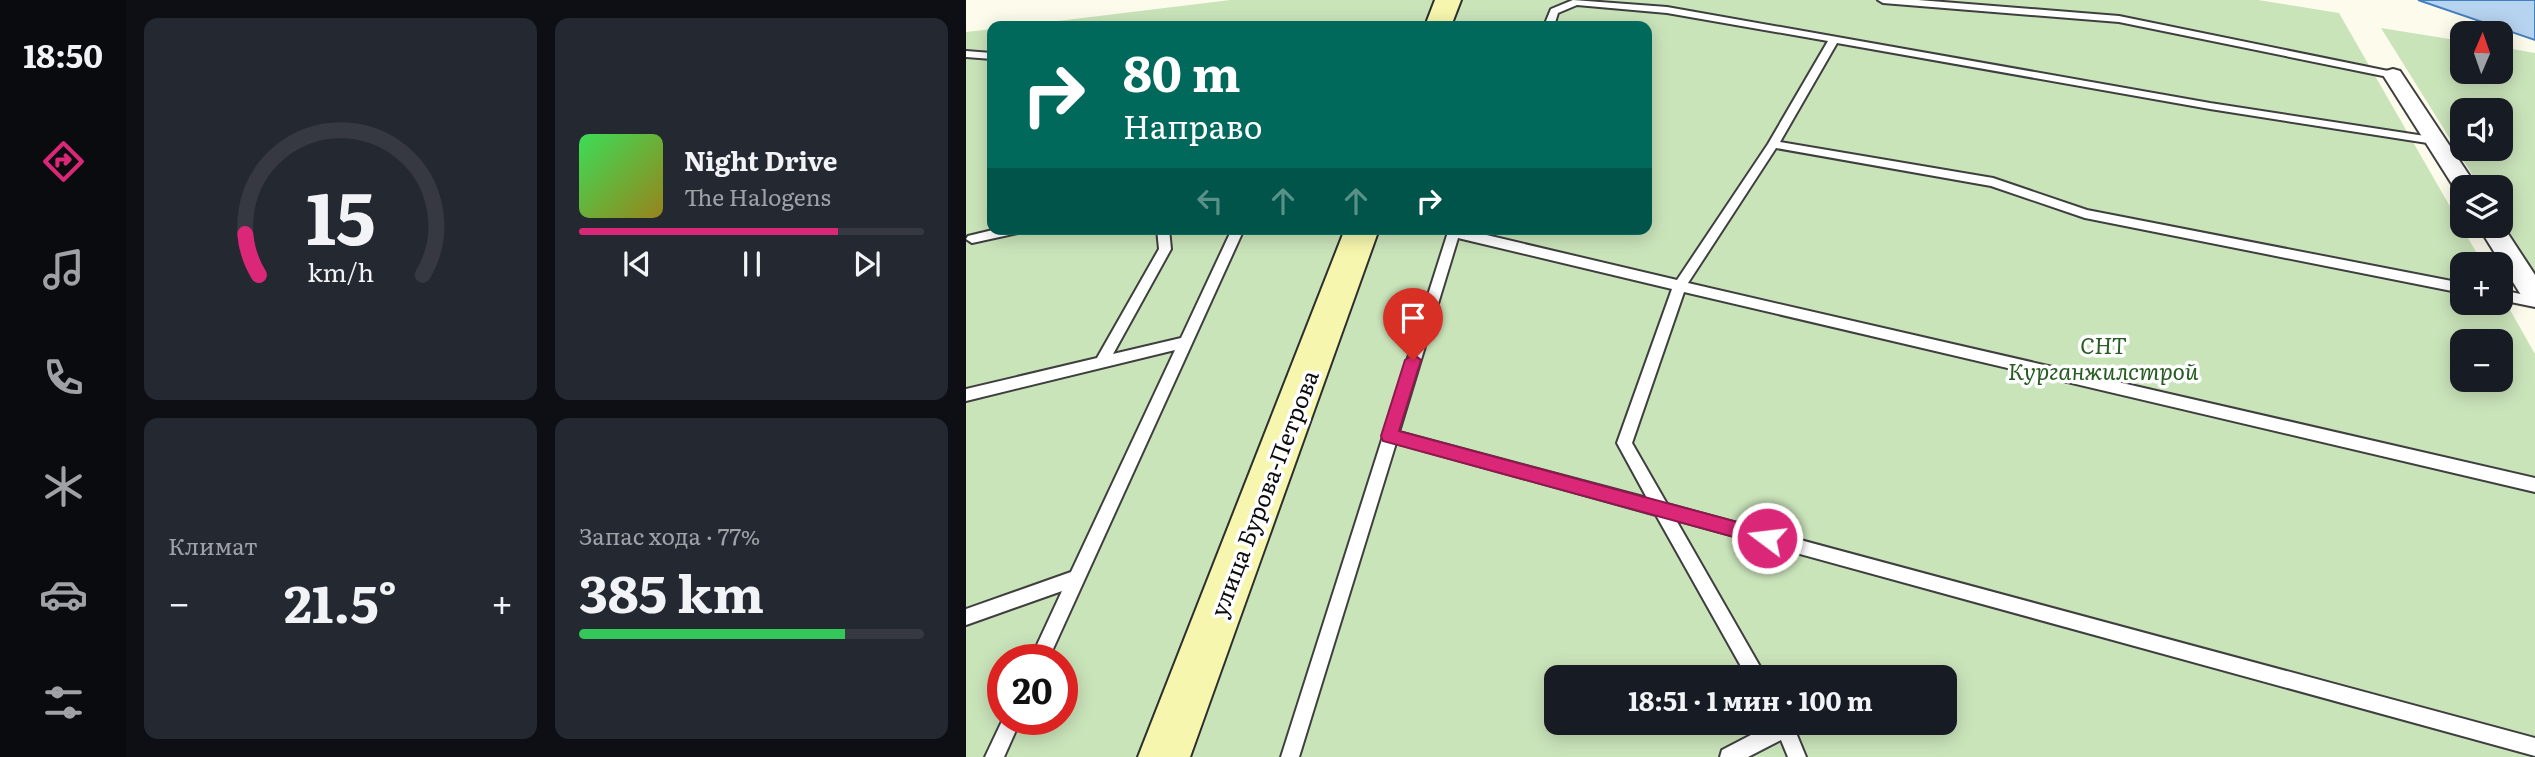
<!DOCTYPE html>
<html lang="ru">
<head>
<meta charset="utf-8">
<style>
	body { margin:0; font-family:Literata,serif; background:#242831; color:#f1f3f6; height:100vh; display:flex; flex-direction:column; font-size:26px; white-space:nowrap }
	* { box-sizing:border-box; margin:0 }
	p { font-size:23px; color:#9ea1a6 }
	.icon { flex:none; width:38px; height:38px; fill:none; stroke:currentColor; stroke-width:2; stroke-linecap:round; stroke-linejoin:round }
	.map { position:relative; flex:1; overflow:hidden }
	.sheet { display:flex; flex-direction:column; gap:18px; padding:18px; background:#0d0f14; width:840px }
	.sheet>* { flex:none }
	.guide { position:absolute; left:21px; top:21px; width:665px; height:214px; border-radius:14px; box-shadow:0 4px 18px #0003; background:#00695c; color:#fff; overflow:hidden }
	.needle { width:46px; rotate:2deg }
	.controls { position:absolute; left:1484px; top:21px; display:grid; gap:14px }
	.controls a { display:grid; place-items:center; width:63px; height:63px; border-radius:14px; background:#171b24; box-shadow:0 4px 18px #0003; font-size:35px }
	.speed { position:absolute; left:21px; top:644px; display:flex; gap:14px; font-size:35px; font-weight:700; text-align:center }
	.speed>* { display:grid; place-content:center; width:91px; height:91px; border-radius:50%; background:#171b24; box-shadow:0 4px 18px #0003; line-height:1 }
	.speed .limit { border:10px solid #d22; background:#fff; color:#111 }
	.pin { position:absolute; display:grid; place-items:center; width:60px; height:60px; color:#fff; margin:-72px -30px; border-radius:50% 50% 50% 0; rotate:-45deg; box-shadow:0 0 7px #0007 }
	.pin .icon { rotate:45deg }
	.me { position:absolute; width:77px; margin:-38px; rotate:285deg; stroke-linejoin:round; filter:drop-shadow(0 0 5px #0008) }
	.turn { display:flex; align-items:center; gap:24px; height:147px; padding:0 21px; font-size:32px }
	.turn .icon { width:91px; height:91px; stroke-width:2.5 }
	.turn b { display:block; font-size:49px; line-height:60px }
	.lanes { display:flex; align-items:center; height:66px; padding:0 21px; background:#0003; justify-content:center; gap:35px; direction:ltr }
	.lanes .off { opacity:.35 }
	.big { font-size:52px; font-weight:700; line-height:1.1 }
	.sheet .widget { flex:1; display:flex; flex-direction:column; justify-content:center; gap:10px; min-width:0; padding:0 24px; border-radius:14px; background:#242831 }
	.sheet .dial { align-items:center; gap:0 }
	.dial svg { height:182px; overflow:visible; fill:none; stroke:#363941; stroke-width:7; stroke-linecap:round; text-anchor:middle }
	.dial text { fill:#f1f3f6; stroke:none }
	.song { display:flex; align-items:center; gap:21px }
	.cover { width:84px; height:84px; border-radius:10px; background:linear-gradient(135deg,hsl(130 70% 55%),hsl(50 70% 35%)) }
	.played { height:7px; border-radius:4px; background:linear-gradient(90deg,#db2777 75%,#363941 75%) }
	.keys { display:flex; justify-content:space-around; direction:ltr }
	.heat { display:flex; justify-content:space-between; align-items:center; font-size:38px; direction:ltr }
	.charge { height:10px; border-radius:5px; background:linear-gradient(90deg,#34c759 77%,#363941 0) }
	.sheet .tiles { flex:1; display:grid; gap:18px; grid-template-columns:repeat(2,1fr) }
	.trip { position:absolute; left:578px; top:665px; width:413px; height:70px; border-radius:14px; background:#171b24; box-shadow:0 4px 18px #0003; font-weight:700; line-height:70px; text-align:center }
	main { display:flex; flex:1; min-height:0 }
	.tabs { display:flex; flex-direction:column; width:126px; justify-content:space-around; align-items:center; background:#090b0e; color:#9ea1a6 }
	.tabs .icon { width:49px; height:49px }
	.tabs .on { color:#db2777 }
	.tabs b { font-size:32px; color:#f1f3f6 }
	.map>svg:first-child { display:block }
	.green { fill:#cae4ba; fill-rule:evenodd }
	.water { fill:#b6d3ef; stroke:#457fbe; stroke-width:2 }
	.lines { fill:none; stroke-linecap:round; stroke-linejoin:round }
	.service-casing { stroke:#3f3f3f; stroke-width:4 }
	.minor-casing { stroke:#3f3f3f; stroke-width:4 }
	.secondary-casing { stroke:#2e2e2e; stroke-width:4 }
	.service { fill:#fff; fill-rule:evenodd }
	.minor { fill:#fff; fill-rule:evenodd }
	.secondary { fill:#f6f6ae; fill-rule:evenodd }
	.route { fill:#db2777; stroke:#8e194d; stroke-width:2 }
	.labels { text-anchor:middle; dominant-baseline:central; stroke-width:7; stroke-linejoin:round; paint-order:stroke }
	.park-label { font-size:23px; font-style:italic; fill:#285c23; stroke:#fff }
	.street-label { font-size:23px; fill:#0c0c0c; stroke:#fff }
</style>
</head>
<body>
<main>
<nav class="tabs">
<b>18:50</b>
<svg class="icon on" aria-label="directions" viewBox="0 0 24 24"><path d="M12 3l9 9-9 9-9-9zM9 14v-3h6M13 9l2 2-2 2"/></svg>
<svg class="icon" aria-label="music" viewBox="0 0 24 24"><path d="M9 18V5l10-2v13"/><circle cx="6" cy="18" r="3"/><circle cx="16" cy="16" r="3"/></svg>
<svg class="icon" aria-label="phone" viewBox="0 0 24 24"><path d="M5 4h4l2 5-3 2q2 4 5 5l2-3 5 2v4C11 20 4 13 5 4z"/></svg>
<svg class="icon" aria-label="climate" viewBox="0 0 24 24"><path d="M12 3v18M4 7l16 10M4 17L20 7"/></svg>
<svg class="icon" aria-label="car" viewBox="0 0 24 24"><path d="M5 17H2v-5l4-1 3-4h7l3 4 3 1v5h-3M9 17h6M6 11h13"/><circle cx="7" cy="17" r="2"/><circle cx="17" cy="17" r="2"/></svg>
<svg class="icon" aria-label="filters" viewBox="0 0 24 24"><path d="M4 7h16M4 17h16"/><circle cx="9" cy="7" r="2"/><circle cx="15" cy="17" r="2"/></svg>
</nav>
<section class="sheet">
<div class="tiles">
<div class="widget dial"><svg viewBox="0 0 100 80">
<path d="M14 69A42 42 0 1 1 86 69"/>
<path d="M14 69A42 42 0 0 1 8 51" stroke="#db2777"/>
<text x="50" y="56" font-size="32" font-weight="700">15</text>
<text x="50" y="72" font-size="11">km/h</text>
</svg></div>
<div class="widget">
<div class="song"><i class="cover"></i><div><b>Night Drive</b><p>The Halogens</p></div></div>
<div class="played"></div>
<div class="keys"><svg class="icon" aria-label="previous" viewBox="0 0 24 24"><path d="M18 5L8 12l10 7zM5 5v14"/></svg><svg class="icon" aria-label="pause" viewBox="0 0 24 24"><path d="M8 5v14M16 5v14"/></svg><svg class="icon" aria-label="next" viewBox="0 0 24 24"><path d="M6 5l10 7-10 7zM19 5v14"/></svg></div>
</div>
<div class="widget"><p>Климат</p>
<div class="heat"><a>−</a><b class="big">21.5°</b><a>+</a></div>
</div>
<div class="widget"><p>Запас хода · 77%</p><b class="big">385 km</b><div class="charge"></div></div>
</div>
</section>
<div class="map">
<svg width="1569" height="757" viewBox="0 0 1569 757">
	<rect width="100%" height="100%" fill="#fdfcec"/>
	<!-- green -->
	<g class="green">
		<path d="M 264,0 L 1292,0 L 1373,13 L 1517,264 L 1496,264 L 1496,303 L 1535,303 L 1535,294 L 1569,354 L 1569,757 L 0,757 L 0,32 L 26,29 L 26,229 L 681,229 L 681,26 L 51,26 ZM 1496,341 L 1535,341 L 1535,380 L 1496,380 ZM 37,660 L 96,660 L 96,719 L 37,719 ZM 590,677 L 978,677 L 978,723 L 590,723 Z"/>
		<path d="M 1415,28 L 1496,41 L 1496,72 L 1535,72 L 1535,47 L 1569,53 L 1569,274 L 1535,220 L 1535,187 L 1514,187 ZM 1496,110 L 1535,110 L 1535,149 L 1496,149 Z"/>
	</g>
	<!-- water -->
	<path class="water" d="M 1452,0 L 1569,0 L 1569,40 Z"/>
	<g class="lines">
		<!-- service casing -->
		<g class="service-casing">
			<g id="service">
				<path d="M 607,0 L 701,7 L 1244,103 L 1472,138 L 1472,142 L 1468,144 L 1244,109 L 871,43 L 814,142 L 1027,178 L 1121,210 L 1496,283 L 1496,293 L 1119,218 L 1025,186 L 810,148 L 722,283 L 1569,478 L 1569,492 L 718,292 L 666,443 L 701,504 L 1569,738 L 1569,756 L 710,520 L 800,677 L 781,677 L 690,515 L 430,443 L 333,757 L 315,757 L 483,229 L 495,229 L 711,280 L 802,144 L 862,41 L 701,13 L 611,5 L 592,13 L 588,26 L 578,26 L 585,9 ZM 492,238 L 706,289 L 651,443 L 681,498 L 433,432 Z"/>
				<path d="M 912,0 L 952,0 L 1153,16 L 1427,72 L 1432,75 L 1427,78 L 1153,22 L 917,3 Z"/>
				<path d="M 0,51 L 26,53 L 26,59 L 0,57 Z"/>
				<path d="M 31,229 L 58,229 L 52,233 L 6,243 L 0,239 L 2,236 Z"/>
				<path d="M 191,229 L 203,229 L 205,249 L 147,354 L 215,338 L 266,229 L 278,229 L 82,660 L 64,660 L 96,591 L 0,625 L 0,609 L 105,572 L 209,350 L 0,401 L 0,389 L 131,358 L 193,249 Z"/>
				<path d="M 1535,290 L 1569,297 L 1569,307 L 1535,300 Z"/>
				<path d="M 37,719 L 55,719 L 38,757 L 19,757 Z"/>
				<path d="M 808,723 L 826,723 L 840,757 L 822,757 L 815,740 L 782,757 L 754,757 L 756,750 Z"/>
			</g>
		</g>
		<!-- minor casing -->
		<g class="minor-casing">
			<g id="minor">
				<path d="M 1427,69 L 1434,71 L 1511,187 L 1496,187 L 1496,194 L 1491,192 L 1417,75 L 1420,71 Z"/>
				<path d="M 1535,223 L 1569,275 L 1569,306 L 1560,303 L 1512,226 L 1535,226 Z"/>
			</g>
		</g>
		<!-- secondary casing -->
		<g class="secondary-casing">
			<g id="secondary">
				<path d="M 469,0 L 495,0 L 485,26 L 459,26 Z"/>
				<path d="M 379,229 L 413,229 L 224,757 L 172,757 Z"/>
			</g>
		</g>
		<!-- service -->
		<use href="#service" class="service"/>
		<!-- minor -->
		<use href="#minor" class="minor"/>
		<!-- secondary -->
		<use href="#secondary" class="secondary"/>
	</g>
	<!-- route -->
	<path class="route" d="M 447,354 L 455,360 L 433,431 L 801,530 L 807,532 L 810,538 L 807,544 L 801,546 L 417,441 L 415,436 L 439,360 Z"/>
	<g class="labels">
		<!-- park labels -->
		<g class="park-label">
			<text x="1137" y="344">СНТ<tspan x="1137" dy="26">Курганжилстрой</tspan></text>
		</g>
		<!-- street labels -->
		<g class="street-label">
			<text transform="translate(297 493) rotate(-69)">улица Бурова-Петрова</text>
		</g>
	</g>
</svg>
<div class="controls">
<a><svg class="needle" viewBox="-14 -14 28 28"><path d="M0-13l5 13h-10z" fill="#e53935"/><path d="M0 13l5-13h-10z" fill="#9ea1a6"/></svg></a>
<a><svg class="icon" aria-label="sound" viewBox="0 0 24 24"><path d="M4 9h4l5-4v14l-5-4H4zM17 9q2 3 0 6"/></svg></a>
<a><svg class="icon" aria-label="layers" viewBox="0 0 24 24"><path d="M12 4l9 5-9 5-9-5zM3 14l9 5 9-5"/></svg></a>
<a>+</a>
<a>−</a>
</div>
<div class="speed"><div class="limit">20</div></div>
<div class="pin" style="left:447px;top:360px;background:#d93025"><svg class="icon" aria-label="arrive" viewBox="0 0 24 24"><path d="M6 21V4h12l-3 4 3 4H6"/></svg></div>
<svg class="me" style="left:801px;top:538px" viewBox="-20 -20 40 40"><circle r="17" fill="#db2777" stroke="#fff" stroke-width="3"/><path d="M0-11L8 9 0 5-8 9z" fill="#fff"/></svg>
<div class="trip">18:51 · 1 мин · 100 m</div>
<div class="guide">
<div class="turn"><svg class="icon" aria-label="right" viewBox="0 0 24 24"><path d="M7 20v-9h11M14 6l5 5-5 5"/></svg><div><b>80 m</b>Направо</div></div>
<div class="lanes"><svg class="icon off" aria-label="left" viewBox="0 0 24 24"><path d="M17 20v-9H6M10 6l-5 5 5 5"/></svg><svg class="icon off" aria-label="ahead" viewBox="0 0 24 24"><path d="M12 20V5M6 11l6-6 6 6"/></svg><svg class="icon off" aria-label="ahead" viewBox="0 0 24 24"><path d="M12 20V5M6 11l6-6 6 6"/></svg><svg class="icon" aria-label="right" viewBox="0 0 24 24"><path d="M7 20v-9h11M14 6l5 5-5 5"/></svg></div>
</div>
</div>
</main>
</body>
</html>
